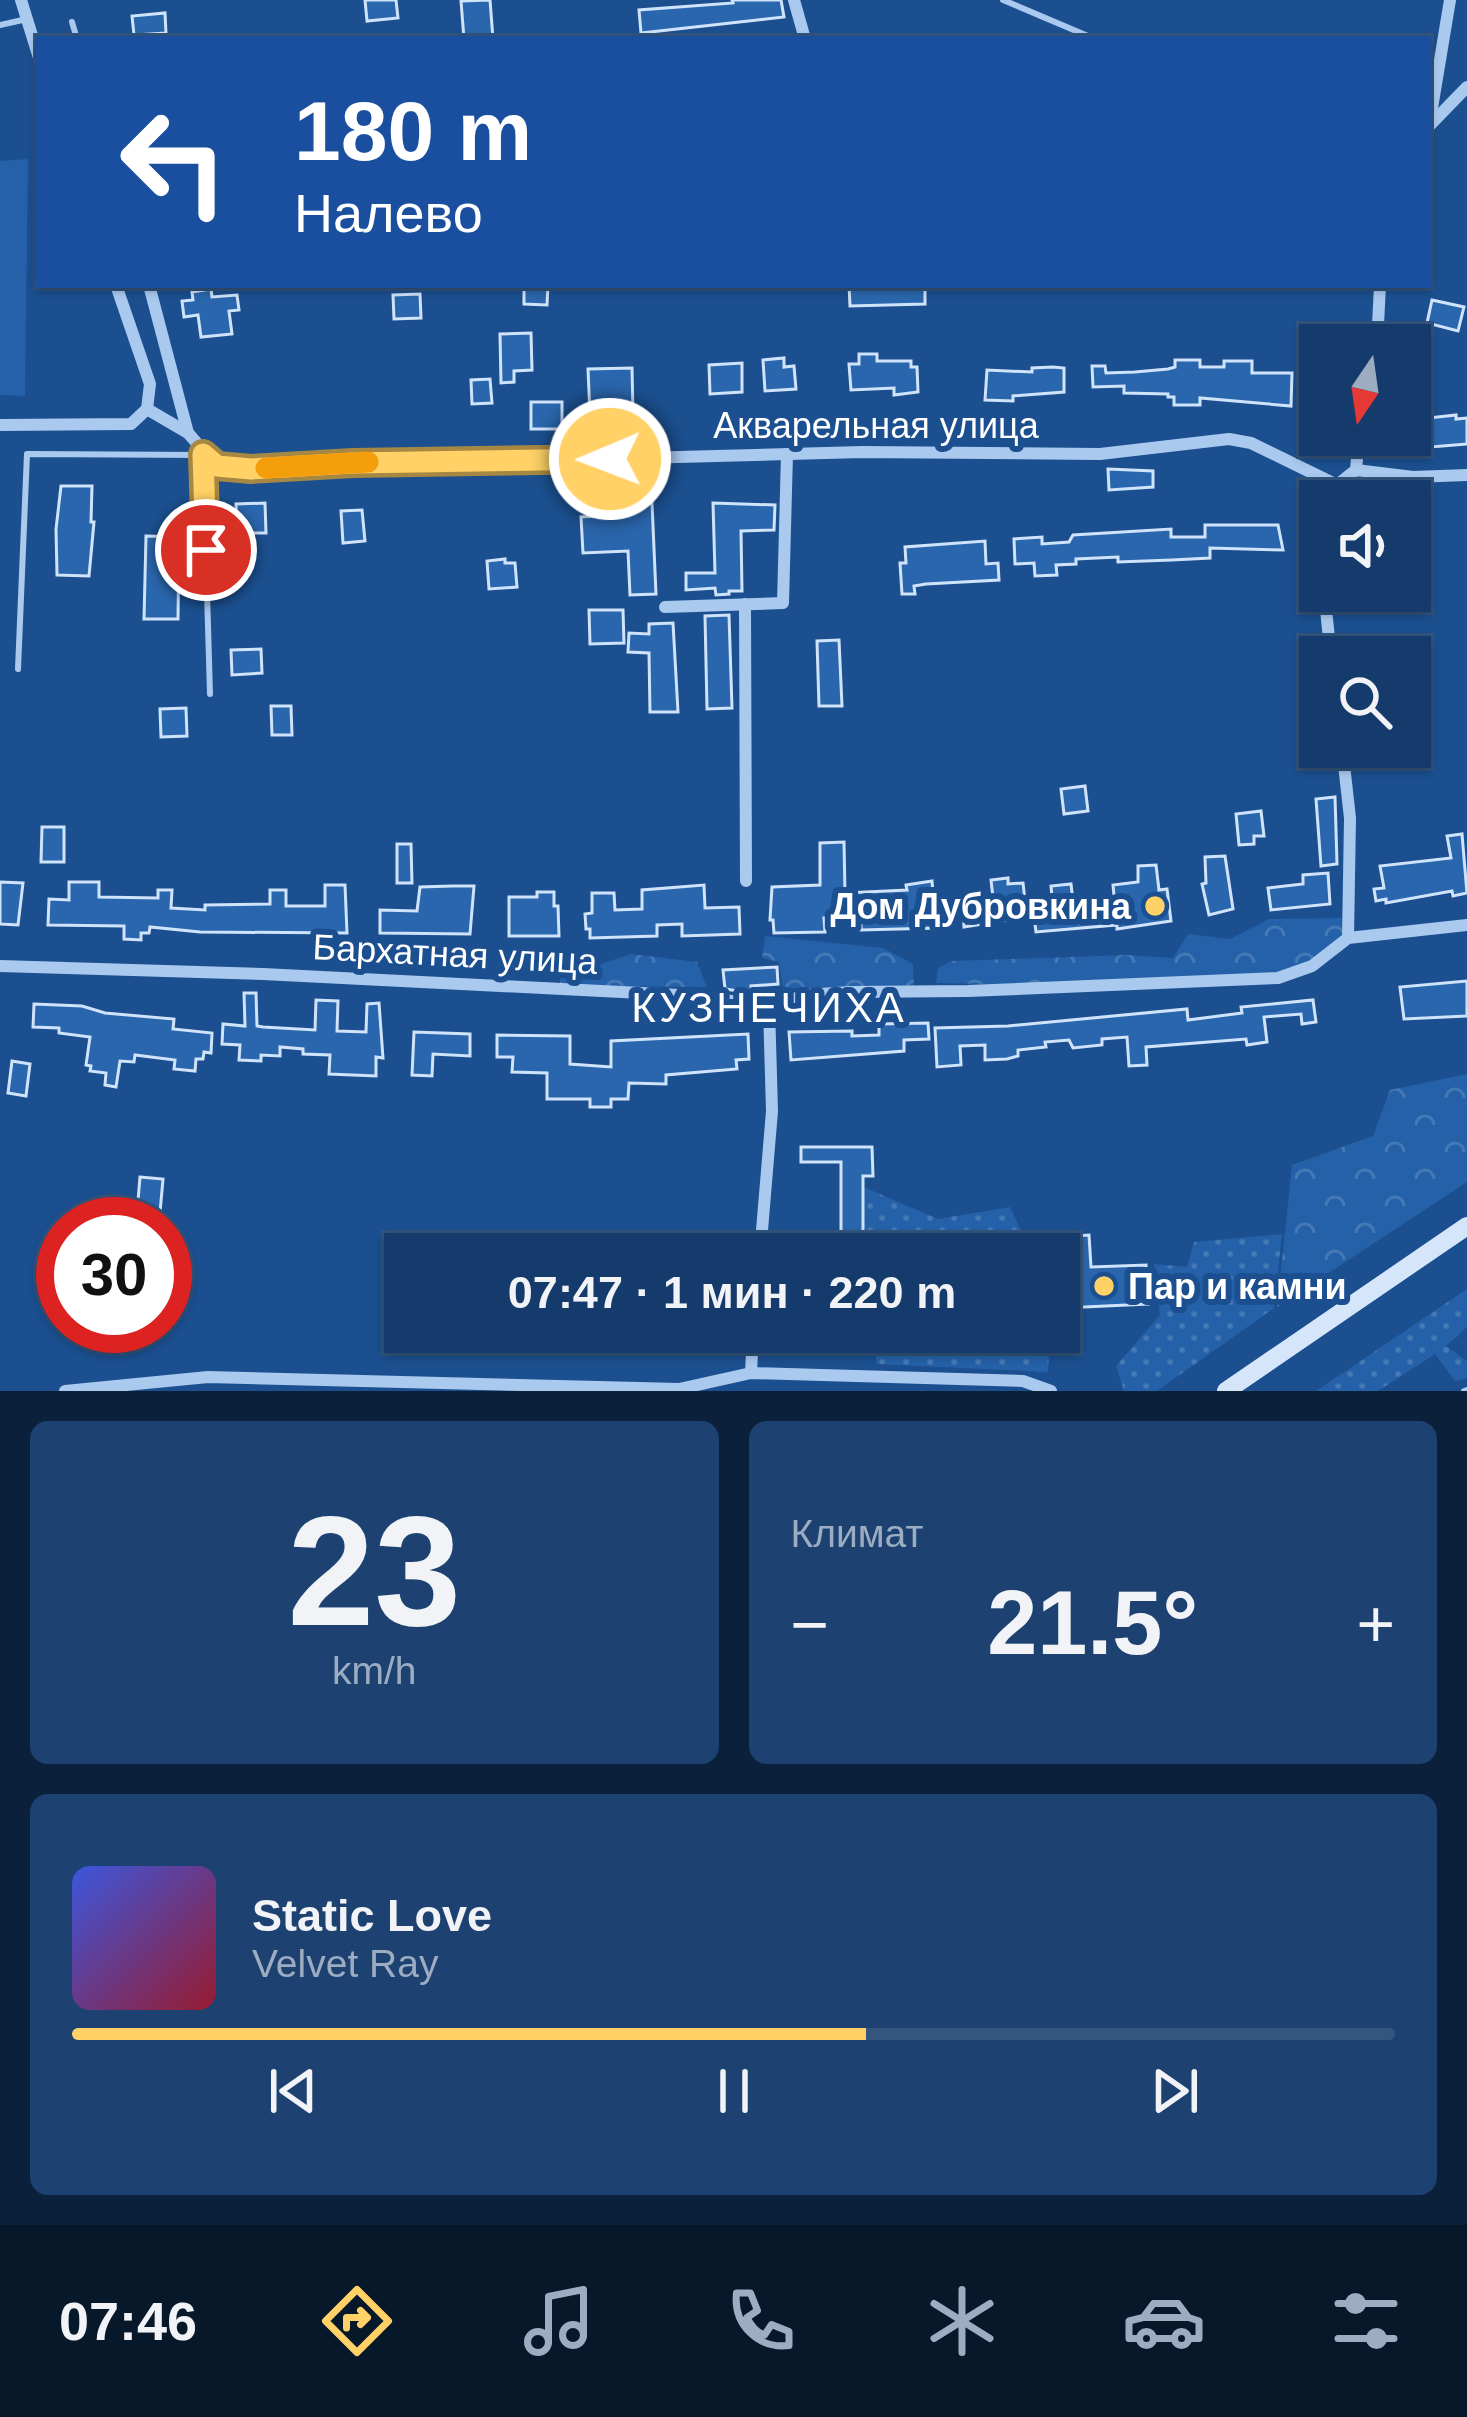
<!DOCTYPE html>
<html lang="ru">
<head>
<meta charset="utf-8">
<style>
	body { margin:0; font-family:Arial,sans-serif; background:#1d4271; color:#f1f3f6; height:100vh; display:flex; flex-direction:column; font-size:45px; white-space:nowrap }
	* { box-sizing:border-box; margin:0 }
	p { font-size:39px; color:#9dadc1 }
	.icon { flex:none; width:66px; height:66px; fill:none; stroke:currentColor; stroke-width:2; stroke-linecap:round; stroke-linejoin:round }
	.map { position:relative; height:1391px; overflow:hidden }
	.details { display:flex; flex-direction:column; gap:30px; padding:30px; background:#0b203b; flex:1 }
	.details>* { flex:none }
	.banner { position:absolute; left:36px; top:36px; width:1395px; height:252px; border-radius:0px; box-shadow:0 3px 9px #0004,0 0 0 3px #33557e; background:#1a4fa0; color:#fff; overflow:hidden }
	.needle { width:78px; rotate:193deg }
	.buttons { position:absolute; left:1299px; top:324px; display:grid; gap:24px }
	.buttons a { display:grid; place-items:center; width:132px; height:132px; border-radius:0px; background:#143b6b; box-shadow:0 3px 9px #0004,0 0 0 3px #33557e; font-size:60px }
	.speed { position:absolute; left:36px; top:1197px; display:flex; gap:24px; font-size:60px; font-weight:700; text-align:center }
	.speed>* { display:grid; place-content:center; width:156px; height:156px; border-radius:50%; background:#143b6b; box-shadow:0 3px 9px #0004,0 0 0 3px #33557e; line-height:1 }
	.speed .limit { border:18px solid #d22; background:#fff; color:#111 }
	.pin { position:absolute; display:grid; place-items:center; width:102px; height:102px; color:#fff; margin:-51px; border:6px solid #fff; border-radius:50%; box-shadow:0 3px 12px #0007 }
	.me { position:absolute; width:132px; margin:-66px; rotate:269deg; stroke-linejoin:round; filter:drop-shadow(0 0 9px #0008) }
	.turn { display:flex; align-items:center; gap:42px; height:252px; padding:0 60px; font-size:54px }
	.turn .icon { width:156px; height:156px; stroke-width:2.5 }
	.turn b { display:block; font-size:84px; line-height:102px }
	.big { font-size:90px; font-weight:800; line-height:1.1 }
	.details .widget { flex:1; display:flex; flex-direction:column; justify-content:center; gap:18px; min-width:0; padding:0 42px; border-radius:18px; background:#1d4271 }
	.details .dial { align-items:center; gap:0 }
	.dial b { font-size:156px; line-height:1 }
	.song { display:flex; align-items:center; gap:36px }
	.cover { width:144px; height:144px; border-radius:18px; background:linear-gradient(135deg,hsl(230 70% 55%),hsl(350 70% 35%)) }
	.played { height:12px; border-radius:6px; background:linear-gradient(90deg,#ffd166 60%,#33557e 60%) }
	.keys { display:flex; justify-content:space-around; direction:ltr }
	.heat { display:flex; justify-content:space-between; align-items:center; font-size:66px; direction:ltr }
	.details .tiles { flex:1; display:grid; gap:30px; grid-template-columns:1fr 1fr }
	.widget:last-child { grid-column:span 2 }
	.trip { position:absolute; left:384px; top:1233px; width:696px; height:120px; border-radius:0px; background:#143b6b; box-shadow:0 3px 9px #0004,0 0 0 3px #33557e; font-weight:800; line-height:120px; text-align:center }
	.tabs { display:flex; height:192px; justify-content:space-around; align-items:center; background:#08182b; color:#9dadc1 }
	.tabs .icon { width:84px; height:84px }
	.tabs .current { color:#ffd166 }
	.tabs b { font-size:54px; color:#f1f3f6 }
	.map>svg:first-child { display:block }
	.grass { fill:url(#grass-dots) }
	.forest { fill:url(#forest-crowns) }
	.garden { fill:#2461a8 }
	.building { fill:#2a66ad; stroke:#cfe3fa; stroke-width:3 }
	.lines { fill:none; stroke-linecap:round; stroke-linejoin:round }
	.service { stroke:#a9c9ee; stroke-width:6 }
	.minor { stroke:#a9c9ee; stroke-width:12 }
	.secondary { stroke:#d6e6fa; stroke-width:18 }
	.route-casing { stroke:#a68842; stroke-width:30 }
	.route { stroke:#ffd166; stroke-width:21 }
	.slow { stroke:#f59e0b; stroke-width:21 }
	.poi-dot { fill:#ffd166; stroke:#1b4f8f; stroke-width:4.5 }
	.labels { text-anchor:middle; dominant-baseline:central; stroke-width:12; stroke-linejoin:round; paint-order:stroke }
	.street-label { font-size:36px; fill:#fff; stroke:#1b4f8f }
	.poi-label { font-size:36px; font-weight:bold; fill:#fff; stroke:#1b4f8f; text-anchor:end }
	.quarter-label { font-size:42px; letter-spacing:3px; fill:#fff; stroke:#1b4f8f }
</style>
</head>
<body>
<div class="map">
<svg width="1467" height="1391" viewBox="0 0 1467 1391">
	<defs>
		<pattern id="grass-dots" width="8" height="8" patternUnits="userSpaceOnUse" patternTransform="scale(3)"><rect width="8" height="8" fill="#2461a8"/><path d="M2 2h.1M6 6h.1" fill="none" stroke="#4579b5" stroke-width="1.8" stroke-linecap="round"/></pattern>
		<pattern id="forest-crowns" width="20" height="18" patternUnits="userSpaceOnUse" patternTransform="scale(3)"><rect width="20" height="18" fill="#2461a8"/><path d="M2 6a3 3 0 1 1 6 0M12 15a3 3 0 1 1 6 0" fill="none" stroke="#4579b5"/></pattern>
	</defs>
	<rect width="100%" height="100%" fill="#1b4f8f"/>
	<!-- grass -->
	<g class="grass">
		<path d="M 861,1186 L 938,1219 L 1010,1207 L 1031,1251 L 1053,1254 L 860,1254 Z"/>
		<path d="M 1282,1234 L 1274,1308 L 1157,1391 L 1124,1391 L 1116,1366 L 1160,1315 L 1154,1264 L 1187,1267 L 1194,1242 Z"/>
		<path d="M 1467,1289 L 1467,1327 L 1446,1346 L 1467,1361 L 1467,1378 L 1455,1381 L 1435,1354 L 1378,1391 L 1316,1391 Z"/>
		<path d="M 876,1332 L 1050,1332 L 1048,1372 L 876,1364 Z"/>
	</g>
	<!-- forest -->
	<g class="forest">
		<path d="M 1346,918 L 1341,938 L 1302,966 L 1272,974 L 1042,985 L 936,983 L 938,968 L 951,961 L 1128,955 L 1173,958 L 1188,934 L 1230,939 L 1269,919 Z"/>
		<path d="M 765,936 L 883,948 L 913,964 L 914,989 L 783,988 L 779,962 L 762,958 Z"/>
		<path d="M 561,950 L 601,964 L 631,954 L 697,962 L 707,987 L 560,986 Z"/>
		<path d="M 1467,1074 L 1467,1182 L 1277,1307 L 1292,1165 L 1373,1136 L 1390,1090 Z"/>
	</g>
	<!-- garden -->
	<path class="garden" d="M 28,159 L 25,396 L 0,395 L 0,161 Z"/>
	<!-- building -->
	<g class="building">
		<path d="M 365,0 L 396,0 L 398,18 L 367,21 Z"/>
		<path d="M 490,0 L 493,39 L 464,39 L 461,1 Z"/>
		<path d="M 732,0 L 781,0 L 784,17 L 641,33 L 639,10 L 733,3 Z"/>
		<path d="M 165,13 L 166,33 L 134,35 L 132,16 Z"/>
		<path d="M 524,285 L 548,285 L 547,305 L 524,304 Z"/>
		<path d="M 849,285 L 925,285 L 925,304 L 850,306 Z"/>
		<path d="M 211,289 L 212,297 L 237,295 L 239,310 L 229,311 L 232,334 L 201,337 L 198,315 L 184,317 L 182,301 L 193,300 L 192,292 Z"/>
		<path d="M 420,294 L 421,318 L 394,319 L 393,295 Z"/>
		<path d="M 1432,300 L 1464,307 L 1458,331 L 1427,323 Z"/>
		<path d="M 531,333 L 532,370 L 514,371 L 514,382 L 501,383 L 500,334 Z"/>
		<path d="M 859,354 L 877,354 L 877,361 L 911,361 L 911,367 L 917,367 L 918,392 L 894,395 L 894,388 L 851,390 L 849,364 L 859,364 Z"/>
		<path d="M 784,358 L 784,367 L 794,366 L 796,389 L 765,391 L 763,360 Z"/>
		<path d="M 1175,360 L 1200,360 L 1200,367 L 1224,367 L 1224,361 L 1252,361 L 1252,373 L 1292,373 L 1291,406 L 1200,398 L 1200,405 L 1174,405 L 1174,397 L 1168,397 L 1168,394 L 1124,393 L 1124,386 L 1093,387 L 1092,366 L 1105,366 L 1106,373 L 1135,372 L 1168,369 L 1175,367 Z"/>
		<path d="M 742,363 L 742,392 L 710,394 L 709,365 Z"/>
		<path d="M 1053,367 L 1064,368 L 1064,392 L 1013,396 L 1013,401 L 985,400 L 987,370 L 1032,372 L 1032,368 Z"/>
		<path d="M 632,368 L 633,414 L 590,416 L 588,369 Z"/>
		<path d="M 490,379 L 492,403 L 472,404 L 471,380 Z"/>
		<rect x="531" y="402" width="31" height="27"/>
		<path d="M 1456,415 L 1456,419 L 1467,418 L 1467,444 L 1382,451 L 1381,437 L 1410,435 L 1410,420 Z"/>
		<path d="M 1108,469 L 1153,471 L 1153,487 L 1109,490 Z"/>
		<path d="M 61,486 L 92,486 L 91,522 L 94,522 L 89,576 L 57,575 L 56,529 Z"/>
		<path d="M 265,503 L 266,533 L 237,533 L 236,504 Z"/>
		<path d="M 652,503 L 656,594 L 630,595 L 628,551 L 583,553 L 581,517 L 627,514 L 626,504 Z"/>
		<path d="M 713,503 L 775,505 L 774,530 L 741,531 L 742,591 L 729,591 L 729,594 L 716,595 L 715,588 L 686,590 L 686,573 L 715,573 Z"/>
		<path d="M 362,510 L 365,541 L 343,543 L 341,511 Z"/>
		<path d="M 1205,525 L 1278,525 L 1283,550 L 1210,548 L 1210,558 L 1172,560 L 1118,562 L 1118,557 L 1076,559 L 1076,564 L 1056,565 L 1057,575 L 1035,576 L 1034,563 L 1015,564 L 1014,539 L 1042,537 L 1042,544 L 1069,542 L 1073,535 L 1171,529 L 1171,537 L 1205,537 Z"/>
		<path d="M 146,536 L 179,537 L 178,619 L 144,619 Z"/>
		<path d="M 985,541 L 986,564 L 998,563 L 999,580 L 926,584 L 914,586 L 915,594 L 902,594 L 900,563 L 906,563 L 905,547 Z"/>
		<path d="M 505,559 L 505,563 L 515,563 L 517,587 L 489,589 L 487,561 Z"/>
		<path d="M 589,610 L 623,610 L 624,643 L 590,644 Z"/>
		<path d="M 729,615 L 732,708 L 707,709 L 705,616 Z"/>
		<path d="M 673,623 L 678,712 L 650,712 L 649,653 L 628,652 L 629,633 L 649,634 L 649,624 Z"/>
		<path d="M 839,640 L 842,706 L 819,706 L 817,641 Z"/>
		<path d="M 261,649 L 262,673 L 232,675 L 231,650 Z"/>
		<path d="M 271,706 L 291,706 L 292,735 L 272,735 Z"/>
		<path d="M 186,708 L 187,736 L 161,737 L 160,709 Z"/>
		<path d="M 1085,786 L 1088,811 L 1064,814 L 1061,789 Z"/>
		<path d="M 1335,797 L 1337,864 L 1321,866 L 1316,799 Z"/>
		<path d="M 1261,811 L 1264,836 L 1254,836 L 1254,844 L 1239,845 L 1236,814 Z"/>
		<path d="M 42,827 L 64,827 L 64,862 L 41,862 Z"/>
		<path d="M 1462,834 L 1467,893 L 1453,896 L 1452,891 L 1386,903 L 1386,899 L 1376,901 L 1374,889 L 1384,888 L 1380,866 L 1451,858 L 1447,836 Z"/>
		<path d="M 844,842 L 845,893 L 907,890 L 906,885 L 932,881 L 936,928 L 861,930 L 861,917 L 824,918 L 825,932 L 774,933 L 773,920 L 770,920 L 772,887 L 820,885 L 820,843 Z"/>
		<path d="M 397,844 L 411,844 L 412,883 L 397,883 Z"/>
		<path d="M 1225,856 L 1233,909 L 1209,915 L 1202,884 L 1206,883 L 1205,857 Z"/>
		<path d="M 1156,865 L 1159,890 L 1167,889 L 1171,921 L 1117,929 L 1117,925 L 1036,932 L 1034,916 L 964,927 L 963,909 L 994,907 L 991,880 L 1008,878 L 1008,884 L 1023,883 L 1025,900 L 1052,897 L 1051,886 L 1071,884 L 1073,901 L 1080,901 L 1081,910 L 1115,907 L 1113,885 L 1138,882 L 1138,866 Z"/>
		<path d="M 1328,873 L 1330,904 L 1271,910 L 1268,888 L 1303,884 L 1303,875 Z"/>
		<path d="M 0,882 L 23,883 L 18,925 L 0,924 Z"/>
		<path d="M 69,882 L 99,882 L 99,897 L 158,898 L 158,890 L 172,890 L 171,908 L 205,910 L 205,905 L 270,904 L 270,890 L 286,890 L 286,906 L 325,906 L 325,885 L 345,885 L 347,933 L 200,932 L 150,927 L 149,933 L 141,933 L 141,940 L 124,939 L 124,926 L 48,925 L 49,899 L 69,900 Z"/>
		<path d="M 704,885 L 705,908 L 739,907 L 740,934 L 682,936 L 682,924 L 657,925 L 657,936 L 590,938 L 590,929 L 586,929 L 585,914 L 592,913 L 592,893 L 614,893 L 615,910 L 642,909 L 642,890 Z"/>
		<path d="M 452,886 L 474,886 L 470,934 L 380,933 L 380,910 L 417,911 L 420,887 Z"/>
		<path d="M 537,892 L 554,892 L 554,906 L 558,906 L 559,936 L 509,936 L 509,897 L 537,897 Z"/>
		<path d="M 777,967 L 778,984 L 751,986 L 751,993 L 725,989 L 723,970 Z"/>
		<path d="M 1467,981 L 1467,1016 L 1404,1019 L 1400,987 Z"/>
		<path d="M 244,993 L 256,993 L 257,1026 L 263,1027 L 315,1030 L 316,1000 L 338,1001 L 337,1031 L 366,1032 L 367,1004 L 379,1003 L 383,1058 L 376,1057 L 376,1076 L 329,1074 L 330,1055 L 303,1054 L 303,1049 L 280,1047 L 280,1056 L 261,1055 L 261,1061 L 239,1060 L 240,1045 L 222,1044 L 223,1024 L 245,1026 Z"/>
		<path d="M 1313,1000 L 1316,1022 L 1302,1024 L 1301,1014 L 1264,1017 L 1267,1042 L 1247,1045 L 1246,1039 L 1146,1047 L 1147,1065 L 1129,1066 L 1127,1037 L 1102,1039 L 1102,1045 L 1073,1048 L 1069,1040 L 1045,1042 L 1046,1047 L 1018,1050 L 1018,1056 L 1007,1059 L 985,1060 L 985,1045 L 960,1046 L 961,1065 L 937,1067 L 935,1028 L 1008,1026 L 1187,1009 L 1188,1020 L 1242,1013 L 1241,1007 Z"/>
		<path d="M 34,1004 L 82,1006 L 105,1013 L 174,1019 L 173,1029 L 212,1033 L 211,1053 L 204,1052 L 203,1059 L 196,1059 L 195,1071 L 174,1069 L 175,1060 L 135,1055 L 134,1062 L 120,1061 L 116,1087 L 105,1085 L 106,1073 L 90,1071 L 91,1066 L 86,1065 L 90,1037 L 59,1033 L 59,1028 L 33,1027 Z"/>
		<path d="M 928,1023 L 929,1039 L 904,1040 L 904,1051 L 791,1060 L 789,1032 L 852,1031 L 852,1036 L 879,1035 L 879,1024 Z"/>
		<path d="M 414,1032 L 470,1034 L 470,1056 L 433,1054 L 432,1076 L 412,1075 Z"/>
		<path d="M 748,1034 L 749,1059 L 736,1060 L 737,1069 L 666,1075 L 666,1084 L 629,1083 L 628,1099 L 611,1099 L 611,1107 L 590,1107 L 590,1099 L 547,1099 L 547,1073 L 512,1072 L 513,1057 L 497,1057 L 497,1035 L 570,1036 L 570,1064 L 611,1067 L 611,1041 Z"/>
		<path d="M 12,1061 L 30,1064 L 26,1096 L 8,1093 Z"/>
		<path d="M 801,1147 L 872,1147 L 873,1176 L 863,1176 L 863,1254 L 841,1254 L 841,1162 L 801,1162 Z"/>
		<path d="M 140,1177 L 163,1179 L 159,1224 L 136,1224 Z"/>
		<path d="M 1089,1235 L 1091,1267 L 1146,1265 L 1148,1304 L 1063,1308 L 1059,1237 Z"/>
	</g>
	<g class="lines">
		<!-- service -->
		<g class="service">
			<path d="M 1003,0 L 1095,39"/>
			<path d="M 72,22 L 77,39"/>
			<path d="M 0,25 L 27,19"/>
			<path d="M 18,669 L 27,454 L 203,455 L 210,694"/>
			<path d="M 1464,1391 L 1467,1390"/>
		</g>
		<!-- minor -->
		<g class="minor">
			<path d="M 21,0 L 39,58"/>
			<path d="M 794,0 L 805,39"/>
			<path d="M 1430,125 L 1467,87"/>
			<path d="M 1429,126 L 1450,0"/>
			<path d="M 116,285 L 150,384 L 147,409"/>
			<path d="M 149,285 L 188,433"/>
			<path d="M 1377,345 L 1380,285"/>
			<path d="M 147,409 L 188,433 L 217,466 L 230,469 L 862,452 L 1100,454 L 1229,439 L 1251,443 L 1337,485"/>
			<path d="M 0,425 L 131,424 L 147,409"/>
			<path d="M 1356,470 L 1413,477 L 1467,475"/>
			<path d="M 1334,501 L 1337,485 L 1356,470 L 1359,435"/>
			<path d="M 1324,591 L 1331,657"/>
			<path d="M 745,604 L 746,881"/>
			<path d="M 665,607 L 783,603 L 787,454"/>
			<path d="M 1342,747 L 1350,818 L 1348,938"/>
			<path d="M 0,966 L 263,974 L 700,996 L 769,1007 L 806,995 L 850,992 L 968,991 L 1278,978 L 1312,966 L 1348,938 L 1467,925"/>
			<path d="M 760,1254 L 772,1111 L 769,1007"/>
			<path d="M 751,1373 L 753,1332"/>
			<path d="M 65,1391 L 208,1377 L 679,1389 L 751,1373 L 1023,1381 L 1051,1391"/>
		</g>
		<!-- secondary -->
		<path class="secondary" d="M 1226,1391 L 1467,1226"/>
	</g>
	<g class="lines">
		<!-- route casing -->
		<g class="route-casing">
			<path id="route" d="M 206,550 L 203,454 L 217,466 L 251,469 L 353,463 L 610,459"/>
		</g>
		<!-- route -->
		<use href="#route" class="route"/>
		<!-- slow -->
		<path class="slow" d="M 266,468 L 368,462"/>
	</g>
	<!-- markers -->
	<g class="poi-dot">
		<circle cx="1155" cy="906" r="12"/>
		<circle cx="1104" cy="1286" r="12"/>
	</g>
	<g class="labels">
		<!-- street labels -->
		<g class="street-label">
			<text x="876" y="425">Акварельная улица</text>
			<text transform="translate(455 954) rotate(3)">Бархатная улица</text>
		</g>
		<!-- poi labels -->
		<g class="poi-label">
			<text x="1131" y="906">Дом Дубровкина</text>
			<text x="1128" y="1286" text-anchor="start">Пар и камни</text>
		</g>
		<!-- quarter labels -->
		<g class="quarter-label">
			<text x="769" y="1007">КУЗНЕЧИХА</text>
		</g>
	</g>
</svg>
<div class="buttons">
<a><svg class="needle" viewBox="-14 -14 28 28"><path d="M0-13l5 13h-10z" fill="#e53935"/><path d="M0 13l5-13h-10z" fill="#9dadc1"/></svg></a>
<a><svg class="icon" aria-label="sound" viewBox="0 0 24 24"><path d="M4 9h4l5-4v14l-5-4H4zM17 9q2 3 0 6"/></svg></a>
<a><svg class="icon" aria-label="search" viewBox="0 0 24 24"><circle cx="10" cy="10" r="6"/><path d="M15 15l6 6"/></svg></a>
</div>
<div class="speed"><div class="limit">30</div></div>
<div class="pin" style="left:206px;top:550px;background:#d93025"><svg class="icon" aria-label="arrive" viewBox="0 0 24 24"><path d="M6 21V4h12l-3 4 3 4H6"/></svg></div>
<svg class="me" style="left:610px;top:459px" viewBox="-20 -20 40 40"><circle r="17" fill="#ffd166" stroke="#fff" stroke-width="3"/><path d="M0-11L8 9 0 5-8 9z" fill="#fff"/></svg>
<div class="trip">07:47 · 1 мин · 220 m</div>
<div class="banner">
<div class="turn"><svg class="icon" aria-label="left" viewBox="0 0 24 24"><path d="M17 20v-9H6M10 6l-5 5 5 5"/></svg><div><b>180 m</b>Налево</div></div>
</div>
</div>
<section class="details">
<div class="tiles">
<div class="widget dial"><b>23</b><p>km/h</p></div>
<div class="widget"><p>Климат</p>
<div class="heat"><a>−</a><b class="big">21.5°</b><a>+</a></div>
</div>
<div class="widget">
<div class="song"><i class="cover"></i><div><b>Static Love</b><p>Velvet Ray</p></div></div>
<div class="played"></div>
<div class="keys"><svg class="icon" aria-label="previous" viewBox="0 0 24 24"><path d="M18 5L8 12l10 7zM5 5v14"/></svg><svg class="icon" aria-label="pause" viewBox="0 0 24 24"><path d="M8 5v14M16 5v14"/></svg><svg class="icon" aria-label="next" viewBox="0 0 24 24"><path d="M6 5l10 7-10 7zM19 5v14"/></svg></div>
</div>
</div>
</section>
<nav class="tabs">
<b>07:46</b>
<svg class="icon current" aria-label="directions" viewBox="0 0 24 24"><path d="M12 3l9 9-9 9-9-9zM9 14v-3h6M13 9l2 2-2 2"/></svg>
<svg class="icon" aria-label="music" viewBox="0 0 24 24"><path d="M9 18V5l10-2v13"/><circle cx="6" cy="18" r="3"/><circle cx="16" cy="16" r="3"/></svg>
<svg class="icon" aria-label="phone" viewBox="0 0 24 24"><path d="M5 4h4l2 5-3 2q2 4 5 5l2-3 5 2v4C11 20 4 13 5 4z"/></svg>
<svg class="icon" aria-label="climate" viewBox="0 0 24 24"><path d="M12 3v18M4 7l16 10M4 17L20 7"/></svg>
<svg class="icon" aria-label="car" viewBox="0 0 24 24"><path d="M5 17H2v-5l4-1 3-4h7l3 4 3 1v5h-3M9 17h6M6 11h13"/><circle cx="7" cy="17" r="2"/><circle cx="17" cy="17" r="2"/></svg>
<svg class="icon" aria-label="filters" viewBox="0 0 24 24"><path d="M4 7h16M4 17h16"/><circle cx="9" cy="7" r="2"/><circle cx="15" cy="17" r="2"/></svg>
</nav>
</body>
</html>
